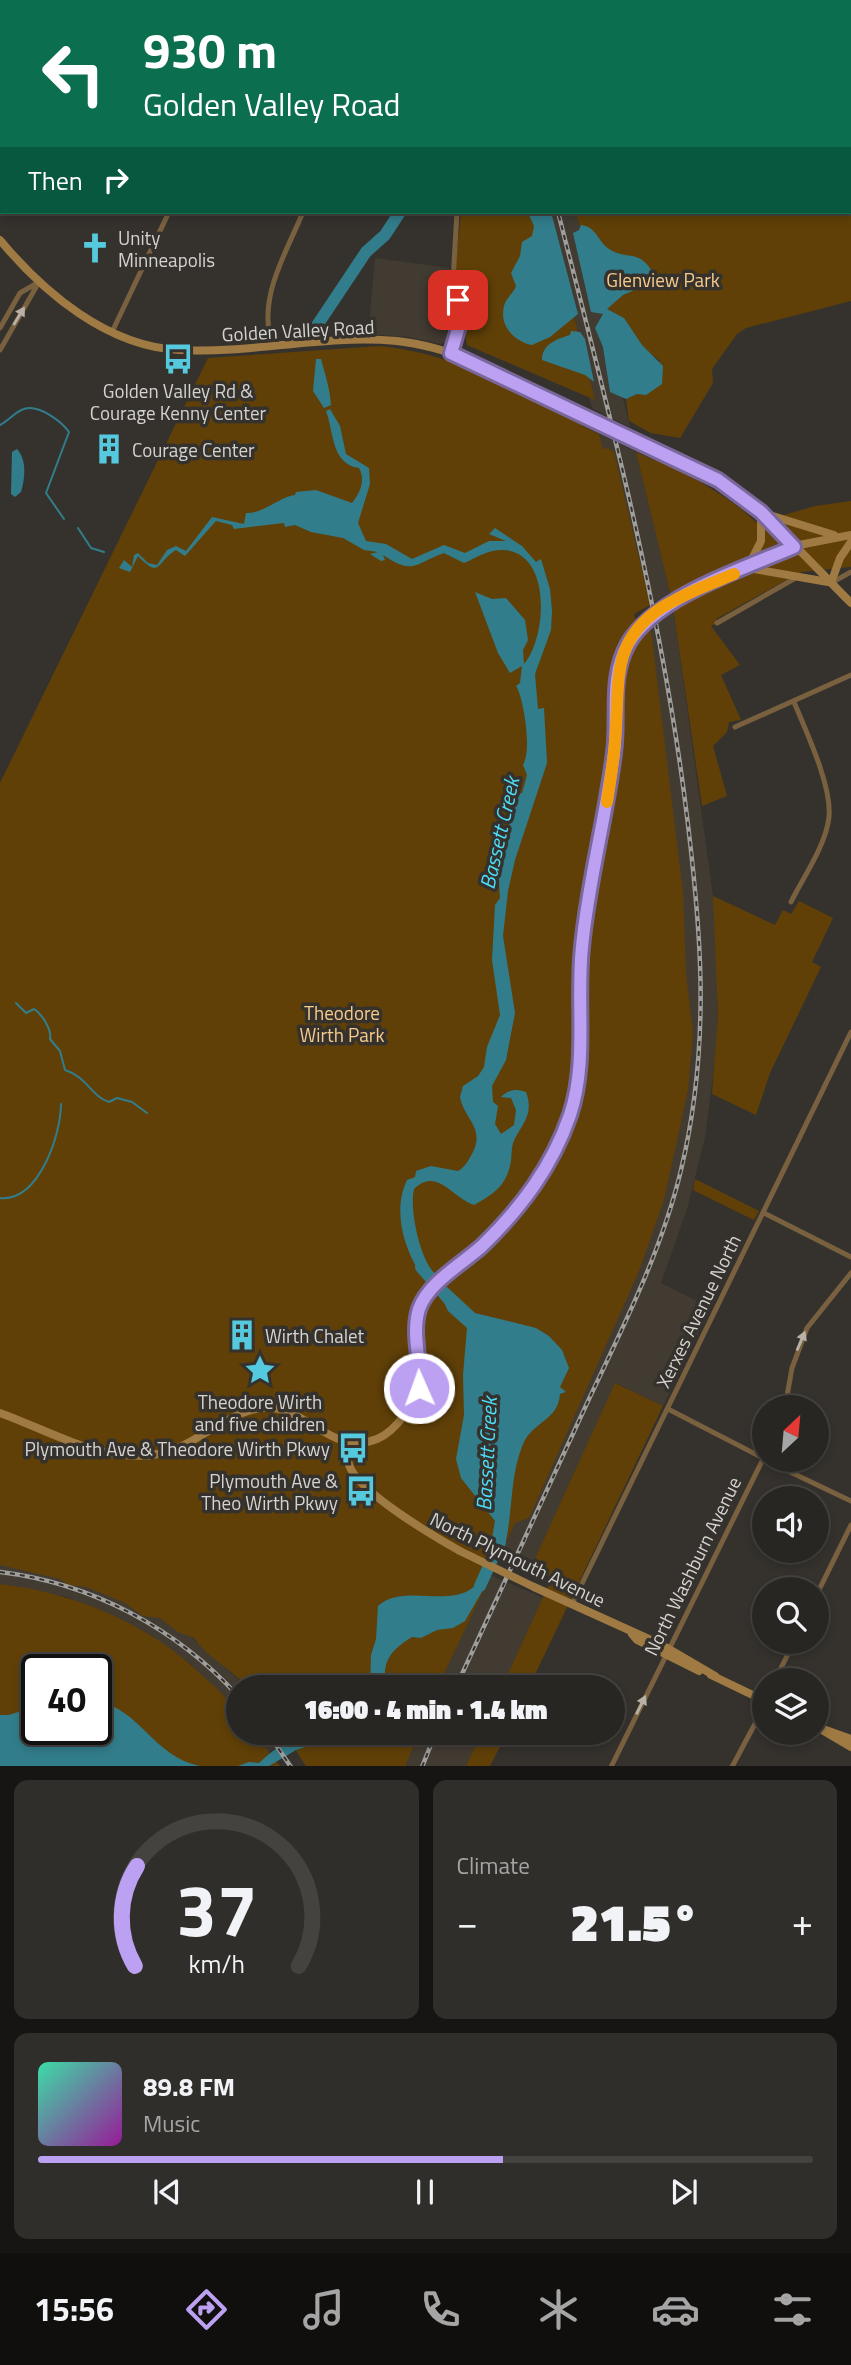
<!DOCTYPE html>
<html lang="en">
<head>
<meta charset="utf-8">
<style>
	body { margin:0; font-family:"Titillium Web",sans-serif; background:#302e2a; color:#f1f3f6; height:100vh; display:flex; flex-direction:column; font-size:26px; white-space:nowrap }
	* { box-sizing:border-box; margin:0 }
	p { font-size:23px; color:#a5a5a5 }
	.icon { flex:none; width:38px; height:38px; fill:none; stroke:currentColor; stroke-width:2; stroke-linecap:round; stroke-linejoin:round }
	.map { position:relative; height:1766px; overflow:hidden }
	.panel { display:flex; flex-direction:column; gap:14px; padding:14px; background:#161513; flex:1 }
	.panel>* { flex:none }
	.banner { position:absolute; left:0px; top:0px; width:852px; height:214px; box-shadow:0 4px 10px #0003,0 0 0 2px #444340; background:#0b6e4f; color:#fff; overflow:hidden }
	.needle { width:46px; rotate:26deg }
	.tools { position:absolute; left:752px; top:1395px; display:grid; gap:14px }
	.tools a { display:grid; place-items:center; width:77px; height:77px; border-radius:50%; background:#282622; box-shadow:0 4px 10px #0003,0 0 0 2px #444340; font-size:35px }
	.speed { position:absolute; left:21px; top:1654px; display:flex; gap:14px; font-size:35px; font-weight:700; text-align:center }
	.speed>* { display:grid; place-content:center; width:91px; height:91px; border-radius:50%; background:#282622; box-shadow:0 4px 10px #0003,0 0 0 2px #444340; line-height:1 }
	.speed .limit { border:4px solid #111; border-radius:10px; background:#fff; color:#111 }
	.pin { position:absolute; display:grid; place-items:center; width:60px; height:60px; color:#fff; margin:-30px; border-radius:14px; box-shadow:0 4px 10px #0006 }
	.me { position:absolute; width:77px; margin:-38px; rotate:358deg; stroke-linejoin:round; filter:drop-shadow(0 0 5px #0008) }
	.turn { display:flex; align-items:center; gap:24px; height:147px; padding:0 28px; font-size:32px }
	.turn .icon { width:91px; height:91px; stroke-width:2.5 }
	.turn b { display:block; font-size:49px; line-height:60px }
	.then { display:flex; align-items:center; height:66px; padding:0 28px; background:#0003; gap:14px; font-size:26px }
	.big { font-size:52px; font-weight:800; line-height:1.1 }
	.panel .card { flex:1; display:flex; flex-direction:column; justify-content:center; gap:10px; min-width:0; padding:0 24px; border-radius:14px; background:#302e2a }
	.panel .dial { align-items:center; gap:0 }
	.dial svg { height:182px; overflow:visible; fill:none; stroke:#444340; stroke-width:7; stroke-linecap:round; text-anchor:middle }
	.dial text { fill:#f1f3f6; stroke:none }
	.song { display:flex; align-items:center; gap:21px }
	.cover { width:84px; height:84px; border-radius:10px; background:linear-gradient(135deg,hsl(160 70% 55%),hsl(300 70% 35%)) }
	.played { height:7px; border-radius:4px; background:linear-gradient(90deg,#bca0f2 60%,#444340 60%) }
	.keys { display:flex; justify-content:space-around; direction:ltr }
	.heat { display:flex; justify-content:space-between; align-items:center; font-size:38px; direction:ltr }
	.panel .tiles { flex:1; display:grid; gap:14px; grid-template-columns:1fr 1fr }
	.card:last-child { grid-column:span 2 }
	.trip { position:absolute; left:226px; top:1675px; width:399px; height:70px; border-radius:35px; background:#282622; box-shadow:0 4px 10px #0003,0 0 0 2px #444340; font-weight:800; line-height:70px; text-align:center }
	.menu { display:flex; height:112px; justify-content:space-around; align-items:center; background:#100f0e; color:#a5a5a5 }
	.menu .icon { width:49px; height:49px }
	.menu .current { color:#bca0f2 }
	.menu b { font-size:32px; color:#f1f3f6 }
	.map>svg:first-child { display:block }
	.built { fill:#423b32 }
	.green { fill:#604007; fill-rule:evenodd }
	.water { fill:#327d8b }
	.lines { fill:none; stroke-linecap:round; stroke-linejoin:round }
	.stream { stroke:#327d8b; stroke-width:2 }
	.river { stroke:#327d8b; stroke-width:12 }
	.street { stroke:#796140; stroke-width:5 }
	.secondary { stroke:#a07a43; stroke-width:8 }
	.rail-casing { stroke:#a09e9b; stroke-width:4.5 }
	.rail { stroke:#35322e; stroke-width:2; stroke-dasharray:5; stroke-linecap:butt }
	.secondary-bridge { stroke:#a07a43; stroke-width:8 }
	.oneway { fill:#b9b1a5 }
	.route-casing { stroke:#7a689d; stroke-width:18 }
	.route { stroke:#bca0f2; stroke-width:12 }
	.slow { stroke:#f59e0b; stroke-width:12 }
	.labels { text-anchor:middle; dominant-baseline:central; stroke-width:7; stroke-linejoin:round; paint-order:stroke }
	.poi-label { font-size:19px; fill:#d5d3d0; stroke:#35322e; text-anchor:start }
	.park-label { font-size:19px; fill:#f7ca8c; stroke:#35322e }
	.street-label { font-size:19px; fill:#d5d3d0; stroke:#35322e }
	.water-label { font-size:21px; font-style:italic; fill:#4cdef8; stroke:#35322e }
</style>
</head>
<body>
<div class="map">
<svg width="851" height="1767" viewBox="0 0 851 1767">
	<rect width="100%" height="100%" fill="#35322e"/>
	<!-- built -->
	<g class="built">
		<path d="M 542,212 L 576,212 L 630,427 L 592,408 Z"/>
		<path d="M 375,258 L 449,268 L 457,316 L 449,341 L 441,344 L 409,337 L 368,334 Z"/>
		<path d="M 599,434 L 636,452 L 670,593 L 646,607 Z"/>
		<path d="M 673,607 L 713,896 L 717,936 L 718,1037 L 705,1137 L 687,1209 L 661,1283 L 711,1308 L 663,1406 L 616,1383 L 528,1574 L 498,1559 L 575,1393 L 643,631 Z"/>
		<path d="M 0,1561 L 100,1584 L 183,1630 L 247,1687 L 238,1687 L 238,1713 L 192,1665 L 142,1630 L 67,1597 L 0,1584 Z"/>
		<path d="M 490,1575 L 543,1598 L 502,1687 L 438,1687 Z"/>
		<path d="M 254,1733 L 284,1733 L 288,1739 L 269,1752 Z"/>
		<path d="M 419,1733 L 481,1733 L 466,1766 L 405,1767 Z"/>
	</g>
	<!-- green -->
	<g class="green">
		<path d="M 851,163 L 851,301 L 746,328 L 737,334 L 712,369 L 713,383 L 680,438 L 651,433 L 629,421 L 626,399 L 637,394 L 660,361 L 650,353 L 614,363 L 576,212 L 850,212 Z"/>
		<path d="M 461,212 L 547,212 L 595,400 L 467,345 L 455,271 Z"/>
		<path d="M 380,346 C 456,354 513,387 581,421 L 582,426 L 599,434 L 603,449 L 608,448 L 614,452 L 650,605 L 634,614 L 639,635 L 649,624 L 652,638 L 683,893 L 686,974 L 693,1032 L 688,1090 L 664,1200 L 639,1271 L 529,1518 L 515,1523 L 438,1687 L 247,1687 C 228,1666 210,1660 194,1638 L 178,1632 L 160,1618 L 143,1616 L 125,1603 L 87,1587 L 69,1585 L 60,1579 L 0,1565 L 0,783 L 208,358 Z"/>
		<path d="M 636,452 L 656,461 L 655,456 C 691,478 726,493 757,523 L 815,506 L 851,501 L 851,567 L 801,572 L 716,619 L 717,623 L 711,626 L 740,665 L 721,675 L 741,720 L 729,722 L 727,732 L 713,746 L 727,796 L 702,806 L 673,607 L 677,606 L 675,596 L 680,594 L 678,589 L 670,593 Z"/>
		<path d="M 713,896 L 775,925 L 783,910 L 791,914 L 799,901 L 833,918 L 812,962 L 821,967 L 770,1073 L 756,1115 L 712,1094 L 718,1016 Z"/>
		<path d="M 695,1179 L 759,1211 L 754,1220 L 693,1190 Z"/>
		<path d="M 615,1383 L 663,1406 L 529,1687 L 502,1687 L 549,1584 L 528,1574 Z"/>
		<path d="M 0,1584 C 75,1593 148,1623 203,1676 C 223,1695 238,1704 238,1732 L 254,1733 L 280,1766 L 0,1766 ZM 37,1670 L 96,1670 L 96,1729 L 37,1729 Z"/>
		<path d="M 284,1733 L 419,1733 L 405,1767 L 306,1766 Z"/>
		<path d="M 481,1733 L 507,1733 L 490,1766 L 466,1766 Z"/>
	</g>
	<!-- water -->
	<g class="water">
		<path d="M 507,212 L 551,212 L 578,314 L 550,337 L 532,345 C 514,341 499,326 504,306 C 506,298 513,294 516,286 L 511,273 L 520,256 L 522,242 L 532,236 L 534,226 L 529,215 Z"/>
		<path d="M 581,225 C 597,227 598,242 609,249 C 627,261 637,248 652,271 L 646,285 L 623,295 L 607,309 L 624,318 L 642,345 L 663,366 L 662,384 L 646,395 L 637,394 L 626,399 L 610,392 L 603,347 L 595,328 L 603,314 L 591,312 L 573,233 L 579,230 Z"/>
		<path d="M 571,331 L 580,332 L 585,339 L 594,382 L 585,375 L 542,360 C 542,344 557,339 570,335 Z"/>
		<path d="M 316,359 L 321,359 C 325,374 330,389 331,405 L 324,408 L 313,391 Z"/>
		<path d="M 330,409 L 340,426 L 346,454 L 369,468 L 370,484 L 358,523 L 366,541 L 386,544 L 412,559 L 444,545 L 465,553 L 489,541 L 506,541 L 489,534 L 495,528 L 522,546 L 536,562 L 541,559 L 550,589 L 552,611 L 551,630 L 535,674 L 538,709 L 544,708 L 547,763 L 515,860 L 508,891 L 503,936 L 515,1013 L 506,1060 L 492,1086 L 493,1102 L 498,1106 L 495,1124 L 501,1134 L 514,1125 L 516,1110 L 511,1098 L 501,1097 C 508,1090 516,1088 526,1092 C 535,1116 520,1125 513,1143 C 511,1150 512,1159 510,1166 C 505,1187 492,1195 474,1205 C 451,1197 437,1167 414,1189 C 409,1209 420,1261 436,1275 L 427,1283 C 406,1256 391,1213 407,1180 L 415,1177 L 416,1171 L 431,1166 L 458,1171 C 465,1167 468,1161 472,1154 C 486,1128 464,1119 460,1097 L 463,1086 L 478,1076 L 484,1067 L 487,1047 L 500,1015 L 492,960 L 495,905 L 500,898 L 497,850 L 511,827 L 507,821 L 512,814 L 511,796 L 522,793 L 527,775 L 523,765 C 533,748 522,693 516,686 L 520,683 L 522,666 L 510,673 L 498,653 L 475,592 L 492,599 L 506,598 L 525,620 L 528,640 L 523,650 L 524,664 C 547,637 552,553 504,550 C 489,549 477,557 464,563 L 444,553 C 415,563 414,576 383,555 L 385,560 L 381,561 L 370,554 L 378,552 L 364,550 L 343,538 L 311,532 L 295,525 L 285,527 L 284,523 L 234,529 L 232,525 L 216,521 L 185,556 L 176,550 C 156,562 161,580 138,556 L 130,572 L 119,568 L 124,560 L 132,567 L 134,555 L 138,553 L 148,563 L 157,565 L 167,550 L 176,546 L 186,551 L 212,517 L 244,524 L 246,513 C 263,514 279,497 295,495 L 296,492 L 316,490 L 352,503 C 360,493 366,480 359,468 C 331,464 334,432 326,411 Z"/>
		<path d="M 17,449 C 27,460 25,478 21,492 L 15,497 L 11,494 L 12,452 Z"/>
		<path d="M 447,1287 L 475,1313 L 536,1328 L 549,1336 L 562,1350 L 569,1368 L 560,1387 L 566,1392 L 560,1394 C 558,1421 533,1421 523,1444 C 507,1483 515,1523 500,1560 L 489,1555 L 495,1521 L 461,1478 L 456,1459 L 464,1415 L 463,1375 L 467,1328 L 448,1311 L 440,1294 Z"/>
		<path d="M 484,1572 L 491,1576 L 465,1621 L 453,1628 L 437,1630 L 421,1638 L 412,1637 C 395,1647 381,1660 386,1682 L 397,1676 L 402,1681 L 402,1687 L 370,1687 L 371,1655 L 376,1639 L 378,1606 C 407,1579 465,1618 484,1572 Z"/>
		<path d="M 96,1701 C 141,1709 152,1756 200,1766 L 0,1766 L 0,1715 L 9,1715 L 37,1706 L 37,1729 L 96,1729 Z"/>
		<path d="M 351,1733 L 296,1750 L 269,1766 L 238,1766 L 249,1762 L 259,1763 C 296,1730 303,1732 351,1733 Z"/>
	</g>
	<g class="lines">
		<!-- stream -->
		<g class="stream">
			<path d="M 0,425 C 8,421 16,411 24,409 C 39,404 62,422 69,432 L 46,493 L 64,519"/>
			<path d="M 78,528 L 91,548 L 104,552"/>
			<path d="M 16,1003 L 26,1013 L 34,1009 C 42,1014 52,1030 50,1039 L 60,1051 L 65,1070 C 87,1077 91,1096 109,1102 L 117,1098 L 132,1102 L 147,1113"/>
			<path d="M 0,1198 C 39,1202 61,1134 61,1104"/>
		</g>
		<!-- river -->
		<g class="river">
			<path d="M 360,0 L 362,2"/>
			<path d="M 316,327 L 366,252 L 385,235 L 400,212"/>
			<path d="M 421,1267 L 453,1304"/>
			<path d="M 480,1586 L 500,1542"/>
		</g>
		<!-- street -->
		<g class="street">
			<path d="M 264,0 L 265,2"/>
			<path d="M 527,0 L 528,2"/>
			<path d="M 631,0 L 632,2"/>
			<path d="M 705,0 L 705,2"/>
			<path d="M 815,0 L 815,2"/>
			<path d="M 72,2 L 73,0"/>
			<path d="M 850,50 L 851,50"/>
			<path d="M 0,144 L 2,140"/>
			<path d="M 850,159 L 851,159"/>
			<path d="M 0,328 L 20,293 L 39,282"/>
			<path d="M 112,332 L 169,212"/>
			<path d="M 271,345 C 259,294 284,258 303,212"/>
			<path d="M 0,350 L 39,282"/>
			<path d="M 451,353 L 460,318 L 453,281 L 457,212"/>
			<path d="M 831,583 L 851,572"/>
			<path d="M 717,623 L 799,576"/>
			<path d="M 735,727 L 851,675"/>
			<path d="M 791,902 C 804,876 826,845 829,817 C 832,786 806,731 794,702"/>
			<path d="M 764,1213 L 851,1257"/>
			<path d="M 785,1407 L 792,1368 L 807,1328 L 851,1273"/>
			<path d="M 668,1409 L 765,1459"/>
			<path d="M 765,1460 L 851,1501"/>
			<path d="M 817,1594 L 851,1525"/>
			<path d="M 572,1604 L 851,1032"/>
			<path d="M 775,1680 L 794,1642"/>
			<path d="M 611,1767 L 765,1455"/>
			<path d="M 732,1767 L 765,1705"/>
		</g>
		<!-- secondary -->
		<g class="secondary">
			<path d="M 0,240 C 44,293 108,347 180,350 C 252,354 324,334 397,341 C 462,348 521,384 578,412"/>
			<path d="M 653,448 C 682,462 712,475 738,494 C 779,526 814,566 851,603"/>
			<path d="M 763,513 L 834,535"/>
			<path d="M 749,565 L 761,541 L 761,512"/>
			<path d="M 748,568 L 828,582"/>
			<path d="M 831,583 L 840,558 L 851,542"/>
			<path d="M 676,600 L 794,546 L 851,535"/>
			<path d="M 0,1413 C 56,1433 120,1474 180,1447 C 206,1435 234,1411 262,1408 C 305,1403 331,1458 377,1439 C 389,1434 398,1424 405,1414 C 436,1372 402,1338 423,1301 C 434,1280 462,1264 479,1248 C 520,1210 552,1168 570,1115 C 588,1060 576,1003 582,947 C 588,882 606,819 614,754 C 620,706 608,672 638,629"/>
			<path d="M 348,1443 C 347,1450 347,1458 349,1465 C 358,1492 435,1537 460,1551"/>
			<path d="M 534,1587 L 662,1645 L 715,1676"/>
			<path d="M 632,1634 L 637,1640 L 699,1671"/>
			<path d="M 711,1675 L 765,1701"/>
			<path d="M 817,1727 L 851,1747"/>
			<path d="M 823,1729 L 851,1739"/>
		</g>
		<!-- rail casing -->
		<g class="rail-casing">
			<g id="rail">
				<path d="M 506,0 L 506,2"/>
				<path d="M 0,1572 C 91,1583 176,1628 238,1696"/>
				<path d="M 456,1687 C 501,1591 545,1495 589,1399 C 624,1325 662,1250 681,1170 C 712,1041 701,923 684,793 C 658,596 607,404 558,212"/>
				<path d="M 267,1732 L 291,1767"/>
				<path d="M 422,1767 L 436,1732"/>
			</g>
		</g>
		<!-- rail -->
		<use href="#rail" class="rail"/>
		<!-- secondary-bridge -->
		<g class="secondary-bridge">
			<path d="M 578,412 L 653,448"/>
			<path d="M 638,629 L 651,616 L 676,600"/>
			<path d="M 460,1551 L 534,1587"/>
		</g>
	</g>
	<!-- one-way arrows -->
	<defs><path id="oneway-solid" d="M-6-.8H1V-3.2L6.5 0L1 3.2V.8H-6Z" transform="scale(1.75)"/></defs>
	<g class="oneway">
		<use href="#oneway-solid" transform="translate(19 316) rotate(-59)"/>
		<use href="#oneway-solid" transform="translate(801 1341) rotate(-67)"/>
		<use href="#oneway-solid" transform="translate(641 1705) rotate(-64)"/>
	</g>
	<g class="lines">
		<!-- route casing -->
		<g class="route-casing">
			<path id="route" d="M 419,1388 C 422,1362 411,1335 419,1309 C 428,1283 462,1264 482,1246 C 521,1208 552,1167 570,1115 C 588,1061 576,1003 582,947 C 588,882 606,818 614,753 C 619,717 609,678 628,644 C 654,597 745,568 794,547 L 761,512 L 718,480 L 451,353 L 459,326 L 458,300"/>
		</g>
		<!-- route -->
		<use href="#route" class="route"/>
		<!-- slow -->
		<path class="slow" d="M 607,802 C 611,777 615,752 616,727 C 619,678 613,640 661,608 C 683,594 710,584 734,574"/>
	</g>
	<!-- icons -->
	<defs>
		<g id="church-bare" transform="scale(2.415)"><path d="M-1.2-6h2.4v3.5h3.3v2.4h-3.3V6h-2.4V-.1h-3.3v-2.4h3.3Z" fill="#55cadf" stroke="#35322e" stroke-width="2.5" paint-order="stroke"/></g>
		<g id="bus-bare" transform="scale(2.415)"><path d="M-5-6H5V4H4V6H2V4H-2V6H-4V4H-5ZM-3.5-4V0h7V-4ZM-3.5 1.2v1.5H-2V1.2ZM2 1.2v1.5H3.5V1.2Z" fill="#55cadf" stroke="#35322e" stroke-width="2.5" paint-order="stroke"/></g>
		<g id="building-bare" transform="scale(2.415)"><path d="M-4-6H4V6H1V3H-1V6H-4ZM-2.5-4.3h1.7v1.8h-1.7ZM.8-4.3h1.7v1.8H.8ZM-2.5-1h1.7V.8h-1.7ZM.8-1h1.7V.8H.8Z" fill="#55cadf" stroke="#35322e" stroke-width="2.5" paint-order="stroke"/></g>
		<g id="sight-bare" transform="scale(2.415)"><path d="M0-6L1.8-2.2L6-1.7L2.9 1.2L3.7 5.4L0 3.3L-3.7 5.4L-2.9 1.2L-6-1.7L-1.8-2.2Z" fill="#55cadf" stroke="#35322e" stroke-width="2.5" paint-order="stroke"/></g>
	</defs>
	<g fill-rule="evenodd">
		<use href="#church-bare" x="95" y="248"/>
		<use href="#bus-bare" x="178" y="359"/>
		<use href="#building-bare" x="109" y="449"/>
		<use href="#building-bare" x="242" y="1335"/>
		<use href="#sight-bare" x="260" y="1370"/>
		<use href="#bus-bare" x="353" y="1448"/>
		<use href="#bus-bare" x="361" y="1491"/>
	</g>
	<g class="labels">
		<!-- poi labels -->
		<g class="poi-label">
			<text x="118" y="237">Unity<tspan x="118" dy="22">Minneapolis</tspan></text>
			<text x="178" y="390" text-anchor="middle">Golden Valley Rd &amp;<tspan x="178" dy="22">Courage Kenny Center</tspan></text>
			<text x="132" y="449">Courage Center</text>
			<text x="265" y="1335">Wirth Chalet</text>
			<text x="260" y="1401" text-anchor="middle">Theodore Wirth<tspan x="260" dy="22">and five children</tspan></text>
			<text x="330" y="1448" text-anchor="end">Plymouth Ave &amp; Theodore Wirth Pkwy</text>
			<text x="338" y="1480" text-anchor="end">Plymouth Ave &amp;<tspan x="338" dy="22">Theo Wirth Pkwy</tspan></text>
		</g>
		<!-- park labels -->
		<g class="park-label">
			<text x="663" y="279">Glenview Park</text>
			<text x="342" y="1012">Theodore<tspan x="342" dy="22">Wirth Park</tspan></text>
		</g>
		<!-- street labels -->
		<g class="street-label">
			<text transform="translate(298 330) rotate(-3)">Golden Valley Road</text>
			<text transform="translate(698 1311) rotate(-64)">Xerxes Avenue North</text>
			<text transform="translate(518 1559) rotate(26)">North Plymouth Avenue</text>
			<text transform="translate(692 1566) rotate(-64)">North Washburn Avenue</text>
		</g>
		<!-- water labels -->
		<g class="water-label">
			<text transform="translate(499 833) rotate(-77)">Bassett Creek</text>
			<text transform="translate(486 1454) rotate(-87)">Bassett Creek</text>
		</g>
	</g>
</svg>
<div class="tools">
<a><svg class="needle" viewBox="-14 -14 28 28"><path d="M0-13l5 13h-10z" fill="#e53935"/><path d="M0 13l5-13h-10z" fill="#a5a5a5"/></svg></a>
<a><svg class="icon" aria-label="sound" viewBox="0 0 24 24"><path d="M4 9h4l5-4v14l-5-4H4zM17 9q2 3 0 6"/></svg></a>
<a><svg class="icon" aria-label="search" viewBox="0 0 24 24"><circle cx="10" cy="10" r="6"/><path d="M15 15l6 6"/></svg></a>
<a><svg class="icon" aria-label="layers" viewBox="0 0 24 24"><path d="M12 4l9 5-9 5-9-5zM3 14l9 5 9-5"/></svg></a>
</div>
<div class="speed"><div class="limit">40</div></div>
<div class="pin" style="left:458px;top:300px;background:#d93025"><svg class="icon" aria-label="arrive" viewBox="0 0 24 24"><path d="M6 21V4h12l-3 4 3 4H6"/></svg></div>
<svg class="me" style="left:419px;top:1388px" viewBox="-20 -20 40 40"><circle r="17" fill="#bca0f2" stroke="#fff" stroke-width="3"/><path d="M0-11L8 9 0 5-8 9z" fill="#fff"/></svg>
<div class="trip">16:00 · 4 min · 1.4 km</div>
<div class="banner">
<div class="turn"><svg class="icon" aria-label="left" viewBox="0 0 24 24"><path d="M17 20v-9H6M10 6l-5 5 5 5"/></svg><div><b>930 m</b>Golden Valley Road</div></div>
<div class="then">Then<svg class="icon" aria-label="right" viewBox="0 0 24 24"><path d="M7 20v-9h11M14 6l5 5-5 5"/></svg></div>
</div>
</div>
<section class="panel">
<div class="tiles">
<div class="card dial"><svg viewBox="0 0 100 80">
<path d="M14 69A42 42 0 1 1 86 69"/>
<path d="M14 69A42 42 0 0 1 15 25" stroke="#bca0f2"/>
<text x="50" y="56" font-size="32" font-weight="700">37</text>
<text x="50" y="72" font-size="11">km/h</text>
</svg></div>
<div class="card"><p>Climate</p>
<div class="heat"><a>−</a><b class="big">21.5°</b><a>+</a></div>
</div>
<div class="card">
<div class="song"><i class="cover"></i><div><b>89.8 FM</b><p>Music</p></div></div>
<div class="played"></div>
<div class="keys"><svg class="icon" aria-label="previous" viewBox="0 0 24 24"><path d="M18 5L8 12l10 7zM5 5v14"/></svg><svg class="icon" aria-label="pause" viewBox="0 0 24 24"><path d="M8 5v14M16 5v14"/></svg><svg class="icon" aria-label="next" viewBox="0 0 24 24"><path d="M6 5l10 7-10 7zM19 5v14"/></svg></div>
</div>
</div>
</section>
<nav class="menu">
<b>15:56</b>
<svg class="icon current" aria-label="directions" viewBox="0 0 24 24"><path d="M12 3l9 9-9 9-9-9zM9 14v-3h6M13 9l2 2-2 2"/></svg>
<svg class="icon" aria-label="music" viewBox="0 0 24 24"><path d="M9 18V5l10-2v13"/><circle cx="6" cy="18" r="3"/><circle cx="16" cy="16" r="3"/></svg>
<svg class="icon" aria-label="phone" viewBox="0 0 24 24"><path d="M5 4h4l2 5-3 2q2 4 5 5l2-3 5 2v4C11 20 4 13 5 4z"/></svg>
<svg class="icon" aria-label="climate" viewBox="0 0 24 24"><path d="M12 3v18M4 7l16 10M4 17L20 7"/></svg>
<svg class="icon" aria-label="car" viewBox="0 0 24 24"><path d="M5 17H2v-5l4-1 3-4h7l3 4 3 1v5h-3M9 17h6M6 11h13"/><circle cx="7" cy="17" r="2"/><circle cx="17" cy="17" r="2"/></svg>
<svg class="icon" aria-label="filters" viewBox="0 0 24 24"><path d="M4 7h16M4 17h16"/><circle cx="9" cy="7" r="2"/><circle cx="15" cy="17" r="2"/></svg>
</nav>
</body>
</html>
